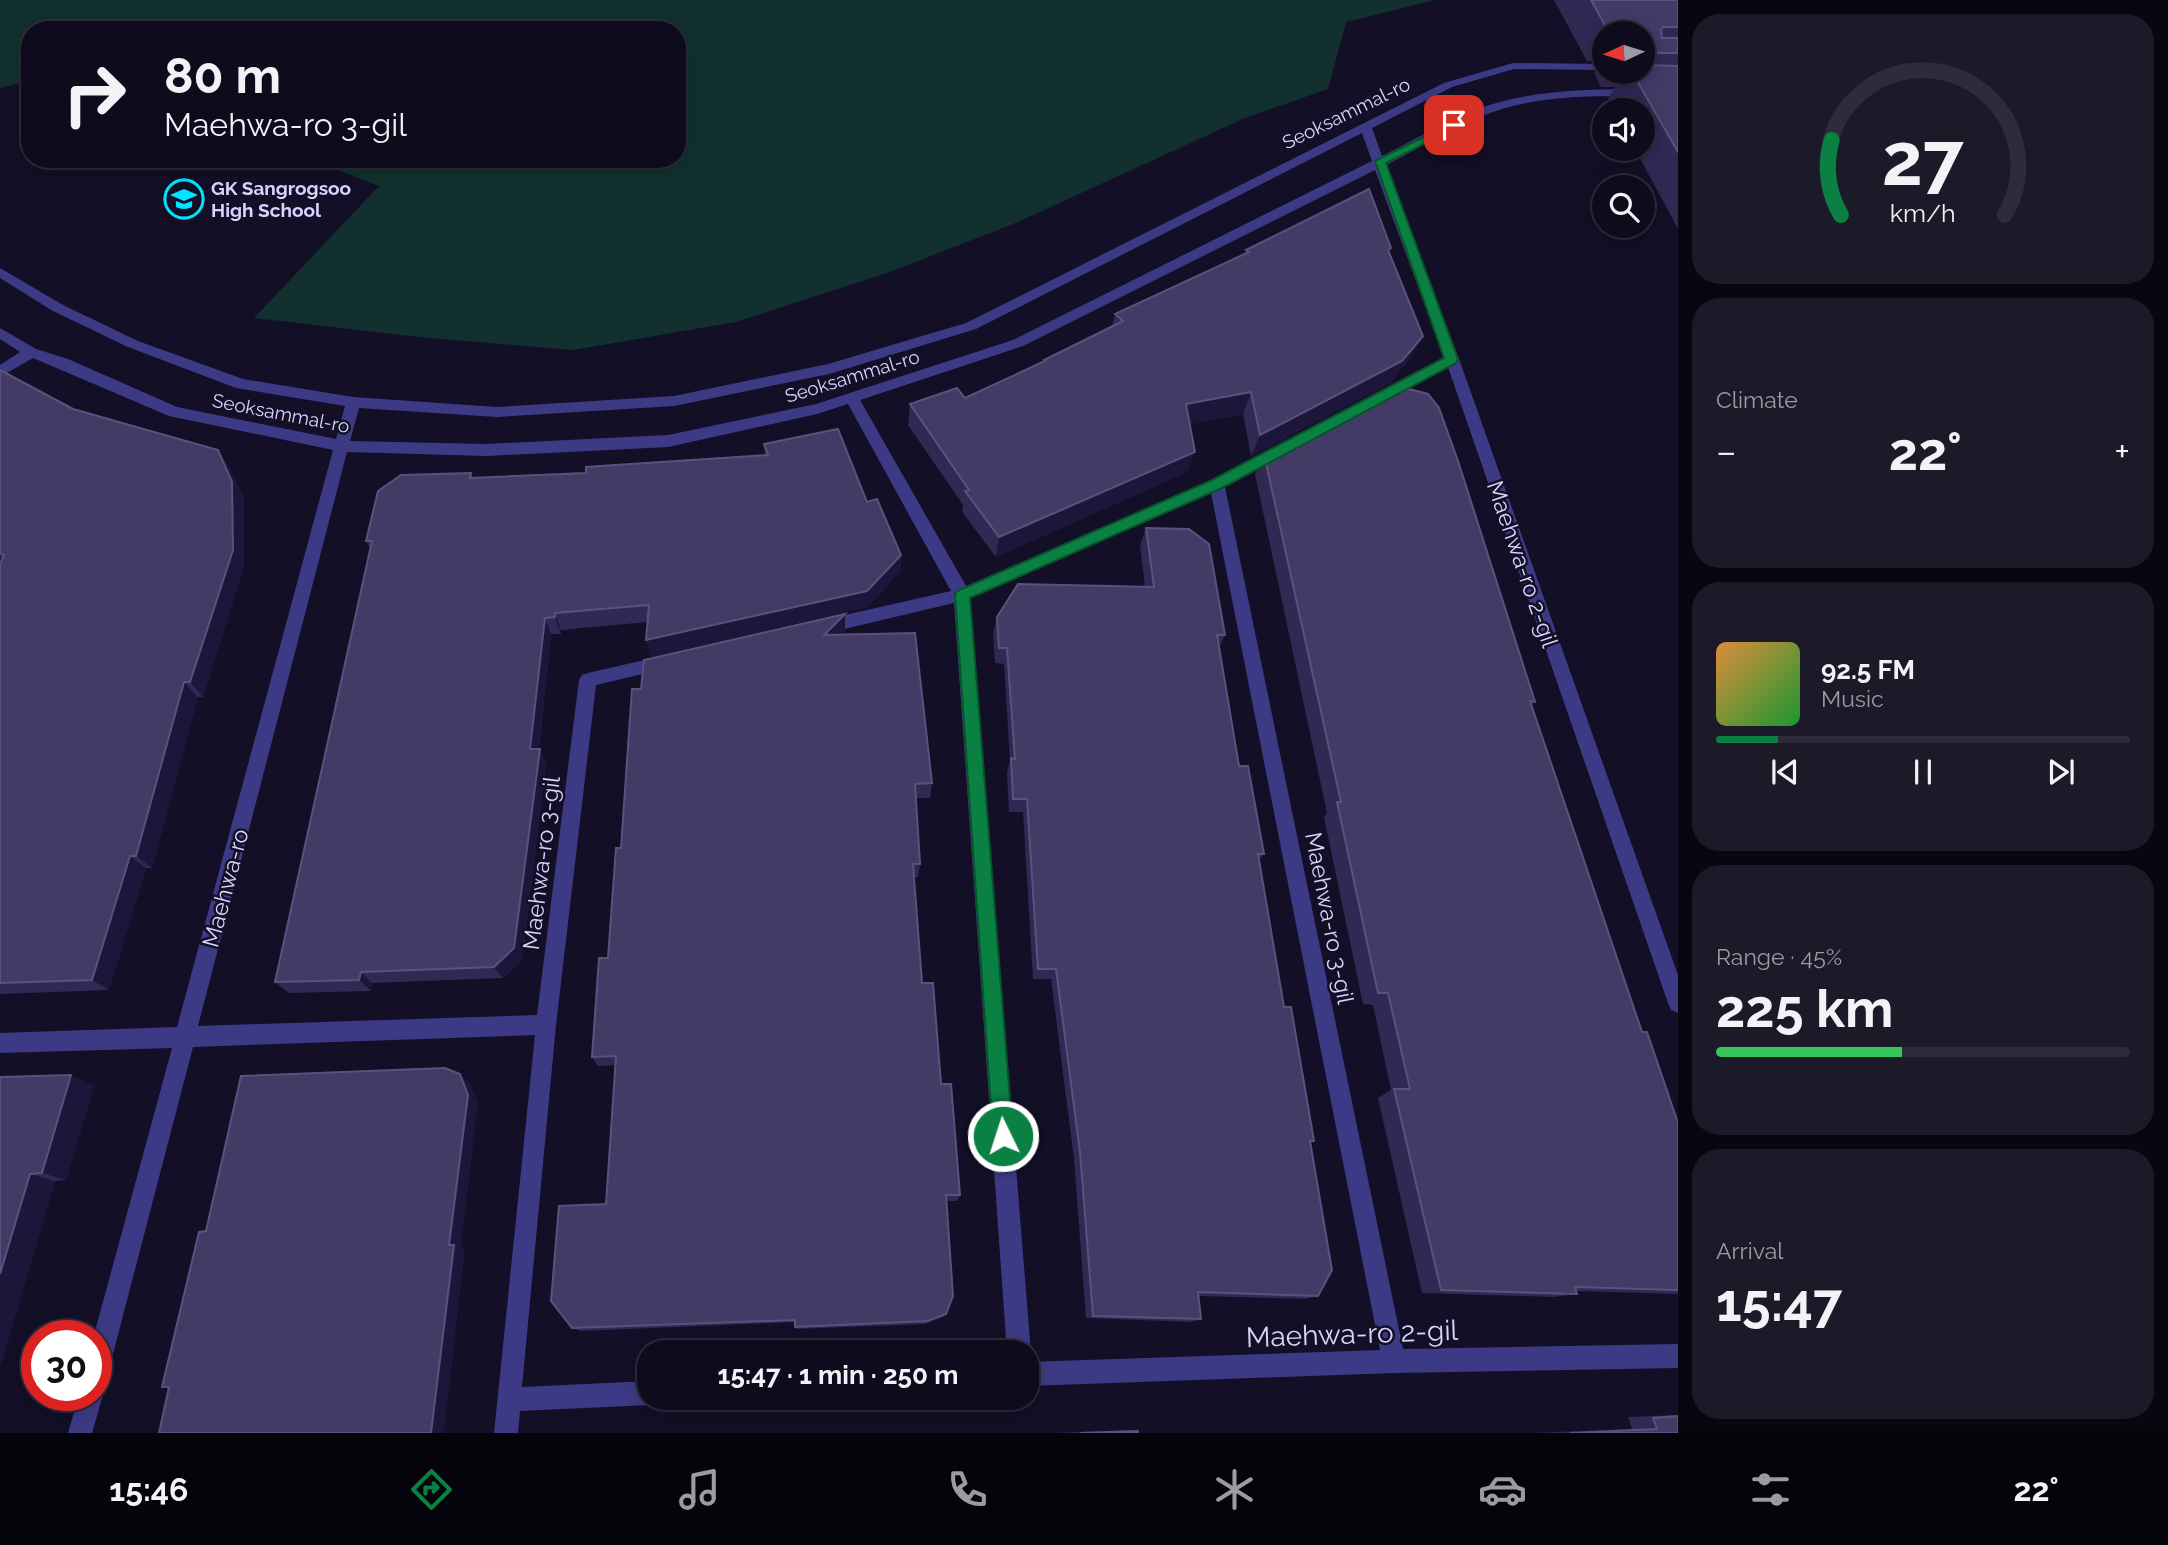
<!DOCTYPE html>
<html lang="en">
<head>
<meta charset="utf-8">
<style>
	body { margin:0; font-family:Raleway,sans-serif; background:#1c1929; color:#f1f3f6; height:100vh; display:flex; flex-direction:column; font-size:26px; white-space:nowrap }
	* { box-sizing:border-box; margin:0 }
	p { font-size:23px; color:#9b9ba3 }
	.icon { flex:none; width:38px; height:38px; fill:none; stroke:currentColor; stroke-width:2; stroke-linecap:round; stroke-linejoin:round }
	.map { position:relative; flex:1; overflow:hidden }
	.drawer { display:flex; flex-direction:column; gap:14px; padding:14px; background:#08060f; width:490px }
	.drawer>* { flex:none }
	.banner { position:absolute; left:21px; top:21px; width:665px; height:147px; border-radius:28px; box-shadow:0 4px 18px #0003,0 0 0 2px #2e2b3b; background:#0e0b1c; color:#f1f3f6; overflow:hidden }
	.needle { width:46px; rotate:266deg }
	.buttons { position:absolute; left:1592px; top:21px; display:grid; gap:14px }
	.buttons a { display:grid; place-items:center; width:63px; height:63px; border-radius:50%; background:#0e0b1c; box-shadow:0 4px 18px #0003,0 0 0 2px #2e2b3b; font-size:35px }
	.speed { position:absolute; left:21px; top:1320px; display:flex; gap:14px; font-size:35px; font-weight:700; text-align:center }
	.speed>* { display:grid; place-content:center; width:91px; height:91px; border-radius:50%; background:#0e0b1c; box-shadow:0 4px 18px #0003,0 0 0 2px #2e2b3b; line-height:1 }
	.speed .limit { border:10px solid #d22; background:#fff; color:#111 }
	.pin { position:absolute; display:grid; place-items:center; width:60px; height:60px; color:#fff; margin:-30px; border-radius:14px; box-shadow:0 4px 10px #0006 }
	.me { position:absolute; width:77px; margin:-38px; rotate:356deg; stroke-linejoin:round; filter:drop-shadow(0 0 5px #0008) }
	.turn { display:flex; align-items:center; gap:24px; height:147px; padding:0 28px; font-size:32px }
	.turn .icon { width:91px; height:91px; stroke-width:2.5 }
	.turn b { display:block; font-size:49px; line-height:60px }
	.big { font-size:52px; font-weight:700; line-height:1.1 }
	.drawer .card { flex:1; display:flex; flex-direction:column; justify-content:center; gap:10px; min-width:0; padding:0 24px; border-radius:28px; background:#1c1929 }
	.drawer .dial { align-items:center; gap:0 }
	.dial svg { height:182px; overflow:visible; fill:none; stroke:#2e2b3b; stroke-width:7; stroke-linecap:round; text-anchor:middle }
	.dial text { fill:#f1f3f6; stroke:none }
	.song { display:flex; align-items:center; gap:21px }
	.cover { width:84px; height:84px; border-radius:10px; background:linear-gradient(135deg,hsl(30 70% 55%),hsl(130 70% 35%)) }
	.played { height:7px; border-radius:4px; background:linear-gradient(90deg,#0b8043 15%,#2e2b3b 15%) }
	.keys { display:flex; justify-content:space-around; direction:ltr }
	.heat { display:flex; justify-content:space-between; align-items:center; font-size:38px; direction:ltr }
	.charge { height:10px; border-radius:5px; background:linear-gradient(90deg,#34c759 45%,#2e2b3b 0) }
	.trip { position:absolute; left:637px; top:1340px; width:402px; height:70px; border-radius:28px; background:#0e0b1c; box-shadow:0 4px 18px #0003,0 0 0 2px #2e2b3b; font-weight:700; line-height:70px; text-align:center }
	.tab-bar { display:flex; height:112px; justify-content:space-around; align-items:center; background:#06040b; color:#9b9ba3 }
	.tab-bar .icon { width:49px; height:49px }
	.tab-bar .active { color:#0b8043 }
	.tab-bar b { font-size:32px; color:#f1f3f6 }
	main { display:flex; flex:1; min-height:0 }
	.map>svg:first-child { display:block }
	.green { fill:#12302f }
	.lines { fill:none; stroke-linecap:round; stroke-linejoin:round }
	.minor { fill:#3d3a85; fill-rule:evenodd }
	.wall { fill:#312854; fill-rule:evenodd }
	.shaded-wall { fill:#1d163a }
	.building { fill:#433a66; stroke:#5a527e; stroke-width:2 }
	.route { fill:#0b8043; stroke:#07532c; stroke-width:2 }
	.labels { text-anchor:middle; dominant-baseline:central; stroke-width:5; stroke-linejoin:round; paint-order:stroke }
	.far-street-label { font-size:19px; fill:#d9d4ff; stroke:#130f26 }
	.far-poi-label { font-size:19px; font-weight:bold; fill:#d9d4ff; stroke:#130f26; text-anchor:start }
	.street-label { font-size:23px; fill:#d9d4ff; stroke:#130f26 }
	.near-street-label { font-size:28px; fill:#d9d4ff; stroke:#130f26 }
</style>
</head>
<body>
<main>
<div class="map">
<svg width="1678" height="1433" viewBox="0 0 1678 1433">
	<rect width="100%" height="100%" fill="#130f26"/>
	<!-- green -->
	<path class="green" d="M 0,0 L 1435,0 L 1346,22 L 1328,89 L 1245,118 L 1018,222 L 890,272 L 736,322 L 573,350 L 419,337 L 254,318 L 379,186 L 310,159 L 677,159 L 677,30 L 30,30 L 30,81 L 0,88 Z"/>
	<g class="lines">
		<!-- minor -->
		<g class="minor">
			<path d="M 1513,63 L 1605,64 L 1605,70 L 1514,69 L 1452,87 L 1372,128 L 1382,156 C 1413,141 1443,122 1475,110 C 1540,86 1609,89 1678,90 L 1678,98 C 1613,96 1543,91 1482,116 C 1449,130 1417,149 1386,165 L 1459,359 L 1678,975 L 1678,1013 L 1671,1010 L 1668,1003 L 1448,367 L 1386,401 L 1376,401 L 1374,397 L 1376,393 L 1444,357 L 1375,170 L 1023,346 L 860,400 L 966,586 L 1212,480 L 1277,446 L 1287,446 L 1290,450 L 1287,454 L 1225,487 L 1403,1349 L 1678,1344 L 1678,1368 L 1394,1373 L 1027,1386 L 1027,1362 L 1380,1350 L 1211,493 L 970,598 L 1031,1353 L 1027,1361 L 1027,1353 L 1007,1353 L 954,603 L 823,634 L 817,632 L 815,627 L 817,622 L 823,620 L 951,591 L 848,404 L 817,414 L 668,447 L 487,456 L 347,452 L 198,1026 L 537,1015 L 579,680 L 582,675 L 588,673 L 666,655 L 672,657 L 675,662 L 672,667 L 596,685 L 556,1025 L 522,1387 L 649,1381 L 649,1398 L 659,1398 L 657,1401 L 649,1405 L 520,1411 L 518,1433 L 494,1433 L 535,1035 L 193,1047 L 108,1373 L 104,1381 L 96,1385 L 94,1335 L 172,1048 L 0,1053 L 0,1033 L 177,1027 L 333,450 L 169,416 L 33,358 L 0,377 L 0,365 L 20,352 L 0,339 L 0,328 L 36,349 L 68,359 L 177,407 L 336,439 L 345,406 L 236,388 L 128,347 L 53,311 L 0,278 L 0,268 L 63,305 L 138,341 L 243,379 L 353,397 L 497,407 L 674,396 L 828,364 L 966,323 L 1444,83 ZM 1362,133 L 1372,161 L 1013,340 L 816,404 L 668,435 L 487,444 L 350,441 L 359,408 L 497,417 L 674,406 L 829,374 L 976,329 Z"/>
			<path d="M 96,1385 L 103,1395 L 92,1433 L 68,1433 L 79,1395 L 96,1395 Z"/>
		</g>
	</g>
	<!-- wall -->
	<g class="wall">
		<path d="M 1554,0 L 1678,0 L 1678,229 L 1635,149 L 1643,149 L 1643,110 L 1614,110 L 1608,99 L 1615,87 L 1601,87 L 1594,73 L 1600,62 L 1587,61 ZM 1605,33 L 1643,33 L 1643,72 L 1605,72 Z"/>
		<path d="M 1246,250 L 1389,252 L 1411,357 L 1390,383 L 1251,456 L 1243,414 L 1190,424 L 1195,452 L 1187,472 L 996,557 L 962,512 L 963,505 L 908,425 L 910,404 L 965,398 L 1043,362 L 1044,360 L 1112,326 L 1115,314 L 1245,254 Z"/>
		<path d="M 0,370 L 73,409 L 229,467 L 244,499 L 244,566 L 203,697 L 198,697 L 152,868 L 146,868 L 109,990 L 0,994 L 0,564 L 2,559 L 0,558 Z"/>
		<path d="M 764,444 L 867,502 L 901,555 L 900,572 L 867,607 L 650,657 L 648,622 L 561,630 L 561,634 L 551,634 L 539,749 L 546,764 L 522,960 L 503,978 L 372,983 L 371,991 L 289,993 L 275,982 L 370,548 L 366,541 L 471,473 L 473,478 L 586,473 L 765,455 Z"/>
		<path d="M 1264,454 L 1535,702 L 1531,705 L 1642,1032 L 1678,1123 L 1678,1294 L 1577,1291 L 1577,1294 L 1554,1297 L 1422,1293 L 1378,1098 L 1391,1090 L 1373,1005 L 1363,1004 L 1324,817 L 1327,813 L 1255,474 Z"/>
		<path d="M 1146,528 L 1225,635 L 1219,648 L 1239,766 L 1264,854 L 1259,860 L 1284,1007 L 1314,1141 L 1311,1143 L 1318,1296 L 1305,1299 L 1198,1296 L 1201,1319 L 1191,1322 L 1086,1318 L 1074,1159 L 1051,979 L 1033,979 L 1023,812 L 1009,812 L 1007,772 L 1010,761 L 1004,664 L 995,663 L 993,633 L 997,617 L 1145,587 L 1140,545 Z"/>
		<path d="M 845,614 L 845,631 L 841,635 L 932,783 L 930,798 L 916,798 L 920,864 L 918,877 L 914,877 L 922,983 L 960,1195 L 957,1201 L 946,1201 L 943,1317 L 926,1324 L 796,1329 L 795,1322 L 580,1331 L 572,1328 L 606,1204 L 616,1065 L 598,1066 L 592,1057 L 608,958 L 621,848 Z"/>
		<path d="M 0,1077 L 94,1085 L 66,1180 L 55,1181 L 0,1367 Z"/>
		<path d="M 1678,1415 L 1678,1433 L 1531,1433 L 1632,1429 L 1628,1417 Z"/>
		<path d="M 1129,1430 L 1138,1431 L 1138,1433 L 1054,1433 Z"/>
	</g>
	<!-- shaded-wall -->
	<g class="shaded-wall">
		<path d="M 1423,336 L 1411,357 L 1390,383 L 1251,456 L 1260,435 Z"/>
		<path d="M 1251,392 L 1243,414 L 1179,426 L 1186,404 Z"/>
		<path d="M 218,450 L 229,467 L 244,499 L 244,566 L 203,697 L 190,682 Z"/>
		<path d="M 1195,452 L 1187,472 L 996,557 L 999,537 Z"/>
		<path d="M 901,555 L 900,572 L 867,607 L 650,657 L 646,640 Z"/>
		<path d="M 555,613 L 561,630 L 561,634 L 555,617 Z"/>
		<path d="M 845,614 L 845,631 L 825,652 L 824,635 Z"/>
		<path d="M 545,618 L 551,634 L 537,764 L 530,749 Z"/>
		<path d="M 184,682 L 198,697 L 152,868 L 136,856 Z"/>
		<path d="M 540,749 L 546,764 L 522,960 L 503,978 L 494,967 Z"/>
		<path d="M 130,856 L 146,868 L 109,990 L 92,980 Z"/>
		<path d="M 361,972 L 372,983 L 371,991 L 359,980 Z"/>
		<path d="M 460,1074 L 470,1083 L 478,1103 L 461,1247 L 465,1249 L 444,1433 L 431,1433 Z"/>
		<path d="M 71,1075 L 94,1085 L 66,1180 L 42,1173 Z"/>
		<path d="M 30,1174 L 55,1181 L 0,1367 L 0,1274 Z"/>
		<path d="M 946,1314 L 943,1317 L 926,1324 L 928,1321 Z"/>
	</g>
	<!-- building -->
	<g class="building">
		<path d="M 1591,0 L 1678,0 L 1678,27 L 1663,27 L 1661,30 L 1662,38 L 1678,38 L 1678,53 L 1643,53 L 1643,33 L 1627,33 L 1626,28 L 1606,27 Z"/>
		<path d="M 1643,65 L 1678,66 L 1678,152 L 1632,72 L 1643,72 Z"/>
		<path d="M 1369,189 L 1391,248 L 1388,250 L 1423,336 L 1402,361 L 1260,435 L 1251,392 L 1186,404 L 1195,452 L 999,537 L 965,491 L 969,490 L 910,404 L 957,388 L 965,398 L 1045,361 L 1044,360 L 1123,321 L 1115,314 L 1249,252 L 1246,250 Z"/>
		<path d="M 0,370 L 73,409 L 218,450 L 232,482 L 233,550 L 190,682 L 184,682 L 136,856 L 130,856 L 92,980 L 0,983 L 0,564 L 4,555 L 0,553 Z"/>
		<path d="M 1394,385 L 1428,394 L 1439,408 L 1458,461 L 1535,702 L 1530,701 L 1642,1032 L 1647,1032 L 1678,1123 L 1678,1290 L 1575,1287 L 1577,1294 L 1441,1290 L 1394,1089 L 1410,1089 L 1388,993 L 1378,993 L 1337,802 L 1341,802 L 1264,454 Z"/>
		<path d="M 838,429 L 867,502 L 877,499 L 901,555 L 867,591 L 646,640 L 649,605 L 555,613 L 555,617 L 545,618 L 530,749 L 540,749 L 514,948 L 494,967 L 361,972 L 359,980 L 275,982 L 372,541 L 366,541 L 378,491 L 401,475 L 471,473 L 470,478 L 586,473 L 586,467 L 768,455 L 764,444 Z"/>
		<path d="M 1146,528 L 1189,529 L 1209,544 L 1225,635 L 1217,635 L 1239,766 L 1248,766 L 1264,854 L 1258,854 L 1284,1007 L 1291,1007 L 1314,1141 L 1310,1141 L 1332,1270 L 1318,1296 L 1198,1292 L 1201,1319 L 1093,1316 L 1080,1152 L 1056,969 L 1038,969 L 1027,799 L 1013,799 L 1011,758 L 1015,759 L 1007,648 L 999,648 L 997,617 L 1018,584 L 1154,587 Z"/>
		<path d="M 845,614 L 824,635 L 915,633 L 932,783 L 915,784 L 920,864 L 913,864 L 922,983 L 933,983 L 941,1084 L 951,1084 L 960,1195 L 946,1195 L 953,1296 L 946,1314 L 928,1321 L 795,1327 L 795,1320 L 572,1328 L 551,1301 L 559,1206 L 606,1204 L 616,1056 L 592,1057 L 599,958 L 608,958 L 616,848 L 621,848 L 632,689 L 641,689 L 644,660 Z"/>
		<path d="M 445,1068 L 460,1074 L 468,1095 L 449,1245 L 454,1245 L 431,1433 L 159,1433 L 169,1387 L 162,1387 L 199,1232 L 206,1231 L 241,1076 Z"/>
		<path d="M 71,1075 L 42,1173 L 30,1174 L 0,1274 L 0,1077 Z"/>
		<path d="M 1678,1416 L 1678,1433 L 1570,1433 L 1657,1429 L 1653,1418 Z"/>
		<path d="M 1138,1431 L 1138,1433 L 1080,1433 Z"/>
	</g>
	<!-- route -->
	<path class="route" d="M 1454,122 L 1460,125 L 1458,127 L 1386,163 L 1458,359 L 1456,363 L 1222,488 L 970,598 L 1013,1136 L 1010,1143 L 1003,1146 L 996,1143 L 993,1136 L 955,595 L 957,591 L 1212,480 L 1444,358 L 1375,161 Z"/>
	<!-- icons -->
	<defs>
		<g id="school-ring" transform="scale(2.0125)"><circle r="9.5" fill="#130f26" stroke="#00e5ff" stroke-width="1.5"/><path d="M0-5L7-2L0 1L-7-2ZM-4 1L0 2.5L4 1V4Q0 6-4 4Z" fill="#00e5ff"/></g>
	</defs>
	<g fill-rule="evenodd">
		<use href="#school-ring" x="184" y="199"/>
	</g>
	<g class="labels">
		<!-- far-street labels -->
		<g class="far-street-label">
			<text transform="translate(1346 113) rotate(-26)">Seoksammal-ro</text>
			<text transform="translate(852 376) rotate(-17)">Seoksammal-ro</text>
			<text transform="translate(281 413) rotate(11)">Seoksammal-ro</text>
		</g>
		<!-- far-poi labels -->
		<g class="far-poi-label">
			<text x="211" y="188">GK Sangrogsoo<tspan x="211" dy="22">High School</tspan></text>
		</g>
		<!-- street labels -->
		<g class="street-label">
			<text transform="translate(1523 564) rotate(71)">Maehwa-ro 2-gil</text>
			<text transform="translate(541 863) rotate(-83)">Maehwa-ro 3-gil</text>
			<text transform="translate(225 888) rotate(-75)">Maehwa-ro</text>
			<text transform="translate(1330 918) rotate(79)">Maehwa-ro 3-gil</text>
		</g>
		<!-- near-street labels -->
		<g class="near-street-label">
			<text transform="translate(1352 1334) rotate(-2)">Maehwa-ro 2-gil</text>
		</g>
	</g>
</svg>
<div class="buttons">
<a><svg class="needle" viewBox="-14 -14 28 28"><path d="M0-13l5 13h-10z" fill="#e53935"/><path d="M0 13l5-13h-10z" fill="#9b9ba3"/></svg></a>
<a><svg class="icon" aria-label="sound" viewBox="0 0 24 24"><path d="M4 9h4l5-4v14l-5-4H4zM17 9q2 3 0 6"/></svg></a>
<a><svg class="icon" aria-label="search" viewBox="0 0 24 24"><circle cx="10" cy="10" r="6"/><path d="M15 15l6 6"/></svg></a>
</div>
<div class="speed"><div class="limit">30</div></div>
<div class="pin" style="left:1454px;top:125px;background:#d93025"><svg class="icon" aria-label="arrive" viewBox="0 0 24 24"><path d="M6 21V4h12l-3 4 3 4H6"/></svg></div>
<svg class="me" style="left:1003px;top:1136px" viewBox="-20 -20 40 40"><circle r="17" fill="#0b8043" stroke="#fff" stroke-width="3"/><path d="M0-11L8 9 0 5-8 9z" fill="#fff"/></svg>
<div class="trip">15:47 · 1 min · 250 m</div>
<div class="banner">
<div class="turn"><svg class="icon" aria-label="right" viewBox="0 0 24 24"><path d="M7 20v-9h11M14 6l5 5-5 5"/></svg><div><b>80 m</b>Maehwa-ro 3-gil</div></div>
</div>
</div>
<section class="drawer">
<div class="card dial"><svg viewBox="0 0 100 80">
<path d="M14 69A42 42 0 1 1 86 69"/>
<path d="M14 69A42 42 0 0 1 10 36" stroke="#0b8043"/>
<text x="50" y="56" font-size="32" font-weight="700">27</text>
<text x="50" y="72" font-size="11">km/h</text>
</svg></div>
<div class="card"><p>Climate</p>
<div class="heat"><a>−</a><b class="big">22°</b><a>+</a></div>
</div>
<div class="card">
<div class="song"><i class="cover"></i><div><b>92.5 FM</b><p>Music</p></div></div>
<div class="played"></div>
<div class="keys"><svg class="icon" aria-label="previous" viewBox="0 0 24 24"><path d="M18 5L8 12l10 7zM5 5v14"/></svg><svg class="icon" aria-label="pause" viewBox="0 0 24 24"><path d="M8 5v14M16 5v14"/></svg><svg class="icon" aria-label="next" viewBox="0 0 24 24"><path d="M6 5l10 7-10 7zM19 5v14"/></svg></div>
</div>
<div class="card"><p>Range · 45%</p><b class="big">225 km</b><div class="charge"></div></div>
<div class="card"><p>Arrival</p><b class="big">15:47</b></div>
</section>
</main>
<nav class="tab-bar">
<b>15:46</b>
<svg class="icon active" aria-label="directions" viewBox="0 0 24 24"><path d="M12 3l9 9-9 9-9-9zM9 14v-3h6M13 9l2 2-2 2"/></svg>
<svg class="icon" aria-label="music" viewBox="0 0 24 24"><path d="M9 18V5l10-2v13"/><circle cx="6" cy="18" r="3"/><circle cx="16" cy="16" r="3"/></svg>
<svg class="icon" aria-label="phone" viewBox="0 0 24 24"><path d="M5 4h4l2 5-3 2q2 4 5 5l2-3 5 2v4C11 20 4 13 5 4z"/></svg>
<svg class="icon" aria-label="climate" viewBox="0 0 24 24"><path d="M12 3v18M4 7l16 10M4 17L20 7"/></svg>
<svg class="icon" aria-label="car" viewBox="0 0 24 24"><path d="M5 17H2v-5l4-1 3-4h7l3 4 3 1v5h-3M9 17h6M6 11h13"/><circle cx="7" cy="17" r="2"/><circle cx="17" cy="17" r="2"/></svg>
<svg class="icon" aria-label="filters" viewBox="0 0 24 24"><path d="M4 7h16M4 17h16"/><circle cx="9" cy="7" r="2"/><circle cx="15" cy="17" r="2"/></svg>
<b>22°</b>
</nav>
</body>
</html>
